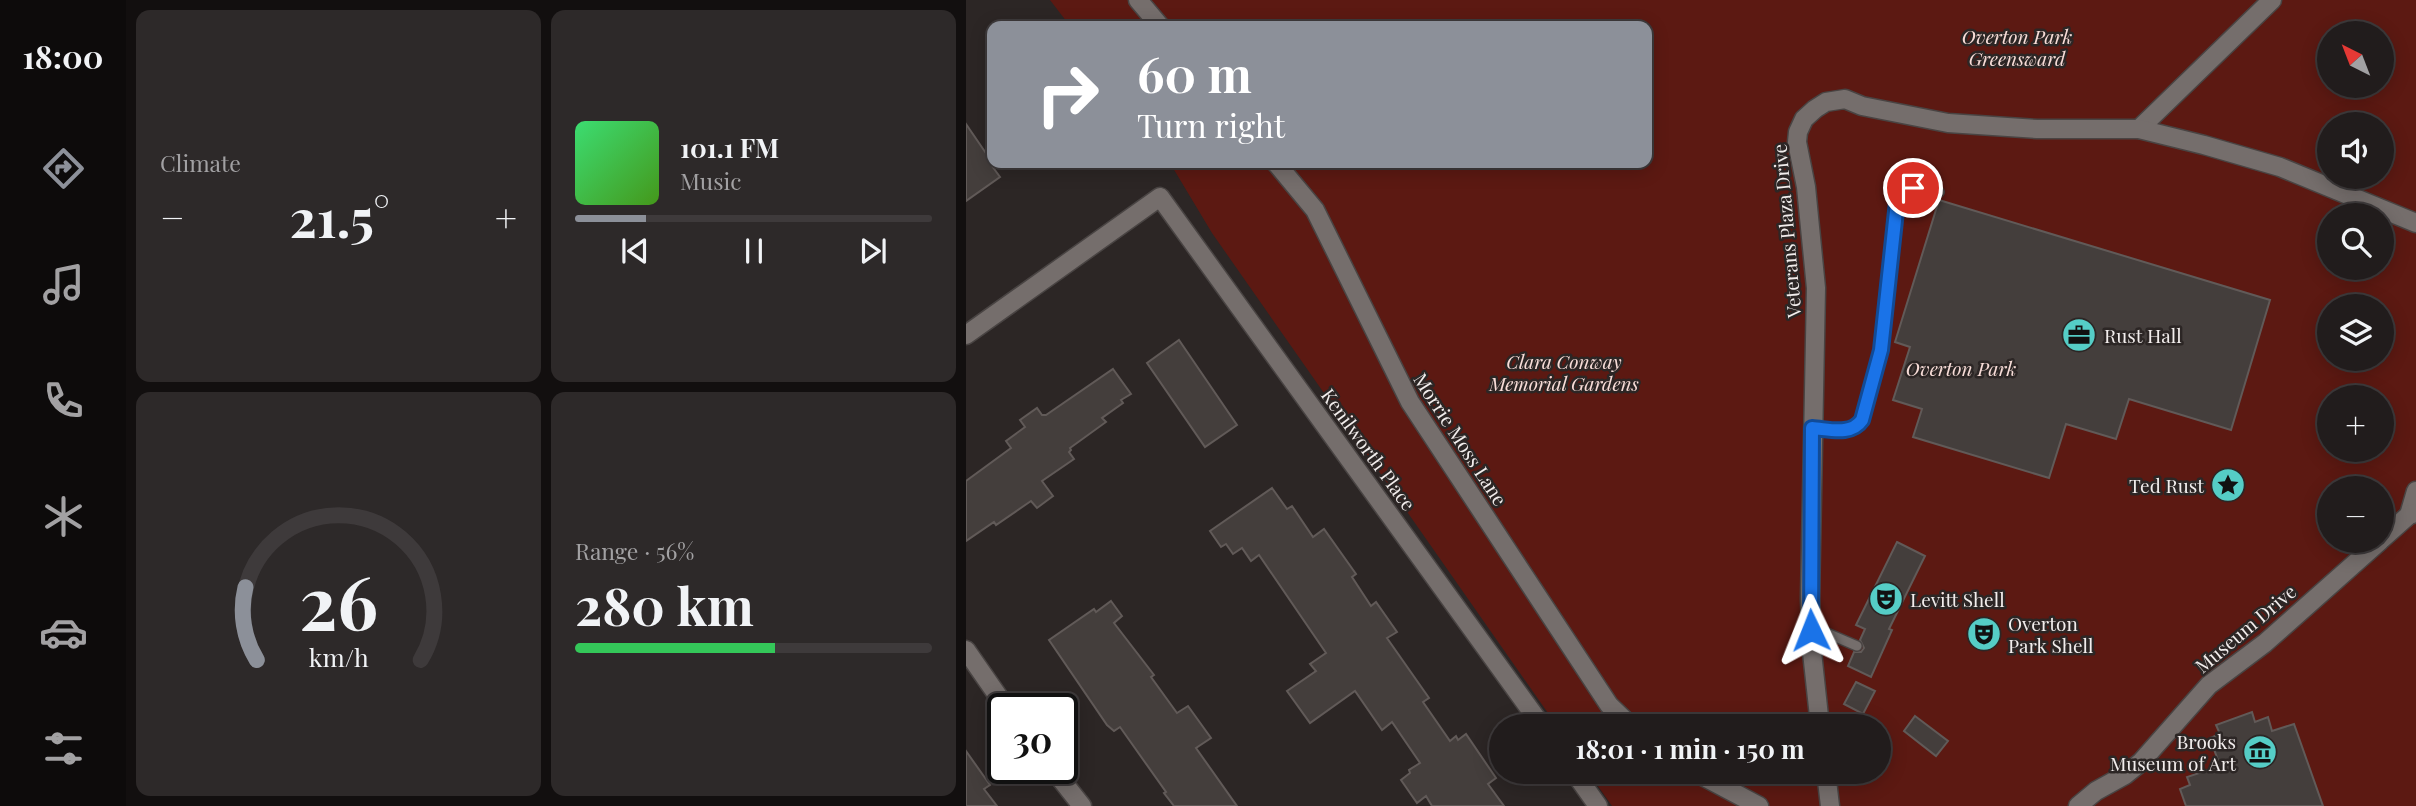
<!DOCTYPE html>
<html lang="en">
<head>
<meta charset="utf-8">
<style>
	body { margin:0; font-family:"Playfair Display",serif; background:#2d2929; color:#f1f3f6; height:100vh; display:flex; flex-direction:column; font-size:26px; white-space:nowrap }
	* { box-sizing:border-box; margin:0 }
	p { font-size:23px; color:#a2a1a3 }
	.icon { flex:none; width:38px; height:38px; fill:none; stroke:currentColor; stroke-width:2; stroke-linecap:round; stroke-linejoin:round }
	.map { position:relative; flex:1; overflow:hidden }
	.panel { display:flex; flex-direction:column; gap:10px; padding:10px; background:#120f0f; width:840px }
	.panel>* { flex:none }
	.hud { position:absolute; left:21px; top:21px; width:665px; height:147px; border-radius:14px; box-shadow:0 4px 18px #0003,0 0 0 2px #3e3a3b; background:#8c9099; color:#fff; overflow:hidden }
	.needle { width:46px; rotate:318deg }
	.buttons { position:absolute; left:1351px; top:21px; display:grid; gap:14px }
	.buttons a { display:grid; place-items:center; width:77px; height:77px; border-radius:50%; background:#211c1c; box-shadow:0 4px 18px #0003,0 0 0 2px #3e3a3b; font-size:35px }
	.speed { position:absolute; left:21px; top:693px; display:flex; gap:14px; font-size:35px; font-weight:700; text-align:center }
	.speed>* { display:grid; place-content:center; width:91px; height:91px; border-radius:50%; background:#211c1c; box-shadow:0 4px 18px #0003,0 0 0 2px #3e3a3b; line-height:1 }
	.speed .limit { border:4px solid #111; border-radius:10px; background:#fff; color:#111 }
	.pin { position:absolute; display:grid; place-items:center; width:60px; height:60px; color:#fff; margin:-30px; border:4px solid #fff; border-radius:50%; box-shadow:0 2px 7px #0007 }
	.me { position:absolute; width:77px; margin:-38px; rotate:358deg; stroke-linejoin:round; filter:drop-shadow(0 0 5px #0008) }
	.turn { display:flex; align-items:center; gap:24px; height:147px; padding:0 35px; font-size:32px }
	.turn .icon { width:91px; height:91px; stroke-width:2.5 }
	.turn b { display:block; font-size:49px; line-height:60px }
	.big { font-size:52px; font-weight:700; line-height:1.1 }
	.panel .widget { flex:1; display:flex; flex-direction:column; justify-content:center; gap:10px; min-width:0; padding:0 24px; border-radius:14px; background:#2d2929 }
	.panel .dial { align-items:center; gap:0 }
	.dial svg { height:182px; overflow:visible; fill:none; stroke:#3e3a3b; stroke-width:7; stroke-linecap:round; text-anchor:middle }
	.dial text { fill:#f1f3f6; stroke:none }
	.song { display:flex; align-items:center; gap:21px }
	.cover { width:84px; height:84px; border-radius:10px; background:linear-gradient(135deg,hsl(140 70% 55%),hsl(100 70% 35%)) }
	.played { height:7px; border-radius:4px; background:linear-gradient(90deg,#8c9099 20%,#3e3a3b 20%) }
	.keys { display:flex; justify-content:space-around; direction:ltr }
	.heat { display:flex; justify-content:space-between; align-items:center; font-size:38px; direction:ltr }
	.charge { height:10px; border-radius:5px; background:linear-gradient(90deg,#34c759 56%,#3e3a3b 0) }
	.panel .tiles { flex:1; display:grid; gap:10px; grid-template-columns:repeat(2,1fr) }
	.trip { position:absolute; left:523px; top:714px; width:402px; height:70px; border-radius:35px; background:#211c1c; box-shadow:0 4px 18px #0003,0 0 0 2px #3e3a3b; font-weight:700; line-height:70px; text-align:center }
	main { display:flex; flex:1; min-height:0 }
	.dock { display:flex; flex-direction:column; width:126px; justify-content:space-around; align-items:center; background:#0d0b0b; color:#a2a1a3 }
	.dock .icon { width:49px; height:49px }
	.dock .selected { color:#8c9099 }
	.dock b { font-size:32px; color:#f1f3f6 }
	.map>svg:first-child { display:block }
	.green { fill:#5c1912; fill-rule:evenodd }
	.building { fill:#443e3c; stroke:#615a58; stroke-width:2 }
	.lines { fill:none; stroke-linecap:round; stroke-linejoin:round }
	.lane-casing { stroke:#494443; stroke-width:12 }
	.street-casing { stroke:#494443; stroke-width:21 }
	.lane { stroke:#756e6c; stroke-width:9 }
	.street { stroke:#756e6c; stroke-width:18 }
	.route-casing { stroke:#114b97; stroke-width:18 }
	.route { stroke:#1a73e8; stroke-width:12 }
	.labels { text-anchor:middle; dominant-baseline:central; stroke-width:5; stroke-linejoin:round; paint-order:stroke }
	.park-label { font-size:19px; font-style:italic; fill:#f8ddd8; stroke:#2c2625 }
	.street-label { font-size:19px; fill:#f2edec; stroke:#2c2625 }
	.poi-label { font-size:19px; fill:#f2edec; stroke:#2c2625; text-anchor:start }
</style>
</head>
<body>
<main>
<nav class="dock">
<b>18:00</b>
<svg class="icon selected" aria-label="directions" viewBox="0 0 24 24"><path d="M12 3l9 9-9 9-9-9zM9 14v-3h6M13 9l2 2-2 2"/></svg>
<svg class="icon" aria-label="music" viewBox="0 0 24 24"><path d="M9 18V5l10-2v13"/><circle cx="6" cy="18" r="3"/><circle cx="16" cy="16" r="3"/></svg>
<svg class="icon" aria-label="phone" viewBox="0 0 24 24"><path d="M5 4h4l2 5-3 2q2 4 5 5l2-3 5 2v4C11 20 4 13 5 4z"/></svg>
<svg class="icon" aria-label="climate" viewBox="0 0 24 24"><path d="M12 3v18M4 7l16 10M4 17L20 7"/></svg>
<svg class="icon" aria-label="car" viewBox="0 0 24 24"><path d="M5 17H2v-5l4-1 3-4h7l3 4 3 1v5h-3M9 17h6M6 11h13"/><circle cx="7" cy="17" r="2"/><circle cx="17" cy="17" r="2"/></svg>
<svg class="icon" aria-label="filters" viewBox="0 0 24 24"><path d="M4 7h16M4 17h16"/><circle cx="9" cy="7" r="2"/><circle cx="15" cy="17" r="2"/></svg>
</nav>
<section class="panel">
<div class="tiles">
<div class="widget"><p>Climate</p>
<div class="heat"><a>−</a><b class="big">21.5°</b><a>+</a></div>
</div>
<div class="widget">
<div class="song"><i class="cover"></i><div><b>101.1 FM</b><p>Music</p></div></div>
<div class="played"></div>
<div class="keys"><svg class="icon" aria-label="previous" viewBox="0 0 24 24"><path d="M18 5L8 12l10 7zM5 5v14"/></svg><svg class="icon" aria-label="pause" viewBox="0 0 24 24"><path d="M8 5v14M16 5v14"/></svg><svg class="icon" aria-label="next" viewBox="0 0 24 24"><path d="M6 5l10 7-10 7zM19 5v14"/></svg></div>
</div>
<div class="widget dial"><svg viewBox="0 0 100 80">
<path d="M14 69A42 42 0 1 1 86 69"/>
<path d="M14 69A42 42 0 0 1 9 37" stroke="#8c9099"/>
<text x="50" y="56" font-size="32" font-weight="700">26</text>
<text x="50" y="72" font-size="11">km/h</text>
</svg></div>
<div class="widget"><p>Range · 56%</p><b class="big">280 km</b><div class="charge"></div></div>
</div>
</section>
<div class="map">
<svg width="1450" height="806" viewBox="0 0 1450 806">
	<rect width="100%" height="100%" fill="#2c2625"/>
	<!-- green -->
	<path class="green" d="M 84,0 L 1450,0 L 1450,806 L 646,806 L 622,772 L 914,772 L 914,726 L 591,726 L 246,233 L 204,163 L 681,163 L 681,26 L 104,26 ZM 1363,33 L 1416,33 L 1416,86 L 1363,86 ZM 1363,124 L 1416,124 L 1416,177 L 1363,177 ZM 1363,215 L 1416,215 L 1416,268 L 1363,268 ZM 1363,306 L 1416,306 L 1416,359 L 1363,359 ZM 1363,397 L 1416,397 L 1416,450 L 1363,450 ZM 1363,488 L 1416,488 L 1416,541 L 1363,541 Z"/>
	<!-- building -->
	<g class="building">
		<path d="M 0,124 L 26,162 L 26,166 L 34,177 L 0,201 Z"/>
		<path d="M 973,200 L 1304,300 L 1265,430 L 1163,399 L 1150,439 L 1100,424 L 1083,478 L 947,437 L 956,409 L 927,400 L 944,347 L 929,342 Z"/>
		<path d="M 213,340 L 271,425 L 239,447 L 181,363 Z"/>
		<path d="M 147,369 L 165,394 L 155,400 L 157,403 L 136,418 L 140,422 L 104,448 L 105,450 L 103,452 L 108,459 L 76,481 L 87,496 L 71,508 L 65,501 L 30,525 L 28,522 L 0,541 L 0,481 L 45,448 L 40,441 L 59,427 L 54,420 L 71,408 L 76,415 L 80,415 Z"/>
		<path d="M 306,488 L 321,509 L 326,506 L 347,537 L 358,529 L 390,574 L 386,577 L 405,606 L 410,602 L 431,632 L 421,638 L 463,698 L 457,702 L 484,741 L 490,736 L 492,740 L 500,734 L 530,778 L 522,784 L 538,806 L 466,806 L 460,796 L 451,803 L 435,780 L 444,773 L 443,770 L 454,763 L 426,722 L 416,730 L 389,691 L 344,723 L 321,691 L 350,671 L 344,664 L 360,653 L 293,555 L 285,561 L 276,548 L 267,554 L 260,544 L 255,547 L 244,531 Z"/>
		<path d="M 931,542 L 959,556 L 923,629 L 926,630 L 905,677 L 882,666 L 888,652 L 895,652 L 898,648 L 894,640 L 899,629 L 890,625 Z"/>
		<path d="M 145,601 L 156,616 L 148,623 L 188,675 L 185,677 L 211,713 L 222,706 L 245,738 L 230,748 L 271,806 L 208,806 L 198,793 L 200,792 L 154,727 L 148,731 L 141,725 L 83,640 L 128,609 L 130,612 Z"/>
		<path d="M 890,682 L 909,691 L 897,714 L 878,704 Z"/>
		<path d="M 1286,712 L 1289,722 L 1302,717 L 1306,731 L 1328,724 L 1357,806 L 1220,806 L 1214,789 L 1224,785 L 1221,777 L 1254,766 L 1244,738 L 1254,734 L 1250,725 Z"/>
		<path d="M 949,716 L 982,741 L 970,756 L 938,731 Z"/>
		<path d="M 0,751 L 24,785 L 18,789 L 31,806 L 0,806 Z"/>
	</g>
	<g class="lines">
		<!-- lane casing -->
		<g class="lane-casing">
			<g id="lane">
				<path d="M 847,428 C 863,429 885,436 896,420 L 915,350 L 931,202 C 942,184 956,185 973,192"/>
				<path d="M 845,630 L 856,631 L 891,646"/>
			</g>
		</g>
		<!-- street casing -->
		<g class="street-casing">
			<g id="street">
				<path d="M 172,0 L 194,26"/>
				<path d="M 1173,129 L 1306,0"/>
				<path d="M 310,163 L 349,210 L 444,402 L 643,705 L 665,726"/>
				<path d="M 0,335 L 194,197 L 576,726"/>
				<path d="M 1443,515 L 1450,491"/>
				<path d="M 1416,539 L 1443,515 L 1450,513"/>
				<path d="M 0,650 L 41,709"/>
				<path d="M 854,726 L 846,652 L 844,599 L 850,288 L 840,187 L 831,142 L 832,132 L 838,119 L 849,109 L 860,102 L 879,99 L 896,106 L 982,123 L 1071,129 L 1173,129 L 1238,145 L 1314,167 L 1450,223"/>
				<path d="M 86,768 L 116,806"/>
				<path d="M 608,772 L 632,806"/>
				<path d="M 729,772 L 793,806"/>
				<path d="M 860,772 L 864,806"/>
				<path d="M 1112,806 L 1130,791 L 1159,775 L 1175,762 L 1243,685 L 1299,643 L 1414,541"/>
			</g>
		</g>
		<!-- lane -->
		<use href="#lane" class="lane"/>
		<!-- street -->
		<use href="#street" class="street"/>
	</g>
	<g class="lines">
		<!-- route casing -->
		<g class="route-casing">
			<path id="route" d="M 845,630 L 846,428 C 863,429 885,436 896,420 L 915,350 L 931,202 L 937,193 L 947,188"/>
		</g>
		<!-- route -->
		<use href="#route" class="route"/>
	</g>
	<!-- icons -->
	<defs>
		<g id="office-disc" transform="scale(1.75)"><circle r="9.5" fill="#55cdc6" stroke="#2c2625"/><path d="M-6-3h4V-5.5h4V-3h4V5H-6ZM-1-4.5V-3h2v-1.5ZM-6 0V1H6V0Z" fill="#111"/></g>
		<g id="sight-disc" transform="scale(1.75)"><circle r="9.5" fill="#55cdc6" stroke="#2c2625"/><path d="M0-6L1.8-2.2L6-1.7L2.9 1.2L3.7 5.4L0 3.3L-3.7 5.4L-2.9 1.2L-6-1.7L-1.8-2.2Z" fill="#111"/></g>
		<g id="theatre-disc" transform="scale(1.75)"><circle r="9.5" fill="#55cdc6" stroke="#2c2625"/><path d="M-5-5.5Q0-4 5-5.5V0Q5 5 0 6Q-5 5-5 0ZM-3.3-2.5H-1v1.5H-3.3ZM1-2.5H3.3v1.5H1ZM-2.8 1Q0 5.5 2.8 1Z" fill="#111"/></g>
		<g id="museum-disc" transform="scale(1.75)"><circle r="9.5" fill="#55cdc6" stroke="#2c2625"/><path d="M0-6L6-3V-2H-6V-3ZM-5-1h2V3h-2ZM-1-1h2V3h-2ZM3-1h2V3H3ZM-6 4H6V6H-6Z" fill="#111"/></g>
	</defs>
	<g fill-rule="evenodd">
		<use href="#office-disc" x="1113" y="335"/>
		<use href="#sight-disc" x="1262" y="485"/>
		<use href="#theatre-disc" x="920" y="599"/>
		<use href="#theatre-disc" x="1018" y="634"/>
		<use href="#museum-disc" x="1294" y="752"/>
	</g>
	<g class="labels">
		<!-- park labels -->
		<g class="park-label">
			<text x="1051" y="36">Overton Park<tspan x="1051" dy="22">Greensward</tspan></text>
			<text x="598" y="361">Clara Conway<tspan x="598" dy="22">Memorial Gardens</tspan></text>
			<text x="995" y="368">Overton Park</text>
		</g>
		<!-- street labels -->
		<g class="street-label">
			<text transform="translate(820 231) rotate(-95)">Veterans Plaza Drive</text>
			<text transform="translate(495 439) rotate(57)">Morrie Moss Lane</text>
			<text transform="translate(403 449) rotate(54)">Kenilworth Place</text>
			<text transform="translate(1279 628) rotate(-40)">Museum Drive</text>
		</g>
		<!-- poi labels -->
		<g class="poi-label">
			<text x="1138" y="335">Rust Hall</text>
			<text x="1238" y="485" text-anchor="end">Ted Rust</text>
			<text x="944" y="599">Levitt Shell</text>
			<text x="1042" y="623">Overton<tspan x="1042" dy="22">Park Shell</tspan></text>
			<text x="1270" y="741" text-anchor="end">Brooks<tspan x="1270" dy="22">Museum of Art</tspan></text>
		</g>
	</g>
</svg>
<div class="buttons">
<a><svg class="needle" viewBox="-14 -14 28 28"><path d="M0-13l5 13h-10z" fill="#e53935"/><path d="M0 13l5-13h-10z" fill="#a2a1a3"/></svg></a>
<a><svg class="icon" aria-label="sound" viewBox="0 0 24 24"><path d="M4 9h4l5-4v14l-5-4H4zM17 9q2 3 0 6"/></svg></a>
<a><svg class="icon" aria-label="search" viewBox="0 0 24 24"><circle cx="10" cy="10" r="6"/><path d="M15 15l6 6"/></svg></a>
<a><svg class="icon" aria-label="layers" viewBox="0 0 24 24"><path d="M12 4l9 5-9 5-9-5zM3 14l9 5 9-5"/></svg></a>
<a>+</a>
<a>−</a>
</div>
<div class="speed"><div class="limit">30</div></div>
<div class="pin" style="left:947px;top:188px;background:#d93025"><svg class="icon" aria-label="arrive" viewBox="0 0 24 24"><path d="M6 21V4h12l-3 4 3 4H6"/></svg></div>
<svg class="me" style="left:845px;top:630px" viewBox="-20 -20 40 40"><path d="M0-17L14 15 0 8-14 15z" fill="#1a73e8" stroke="#fff" stroke-width="4"/></svg>
<div class="trip">18:01 · 1 min · 150 m</div>
<div class="hud">
<div class="turn"><svg class="icon" aria-label="right" viewBox="0 0 24 24"><path d="M7 20v-9h11M14 6l5 5-5 5"/></svg><div><b>60 m</b>Turn right</div></div>
</div>
</div>
</main>
</body>
</html>
